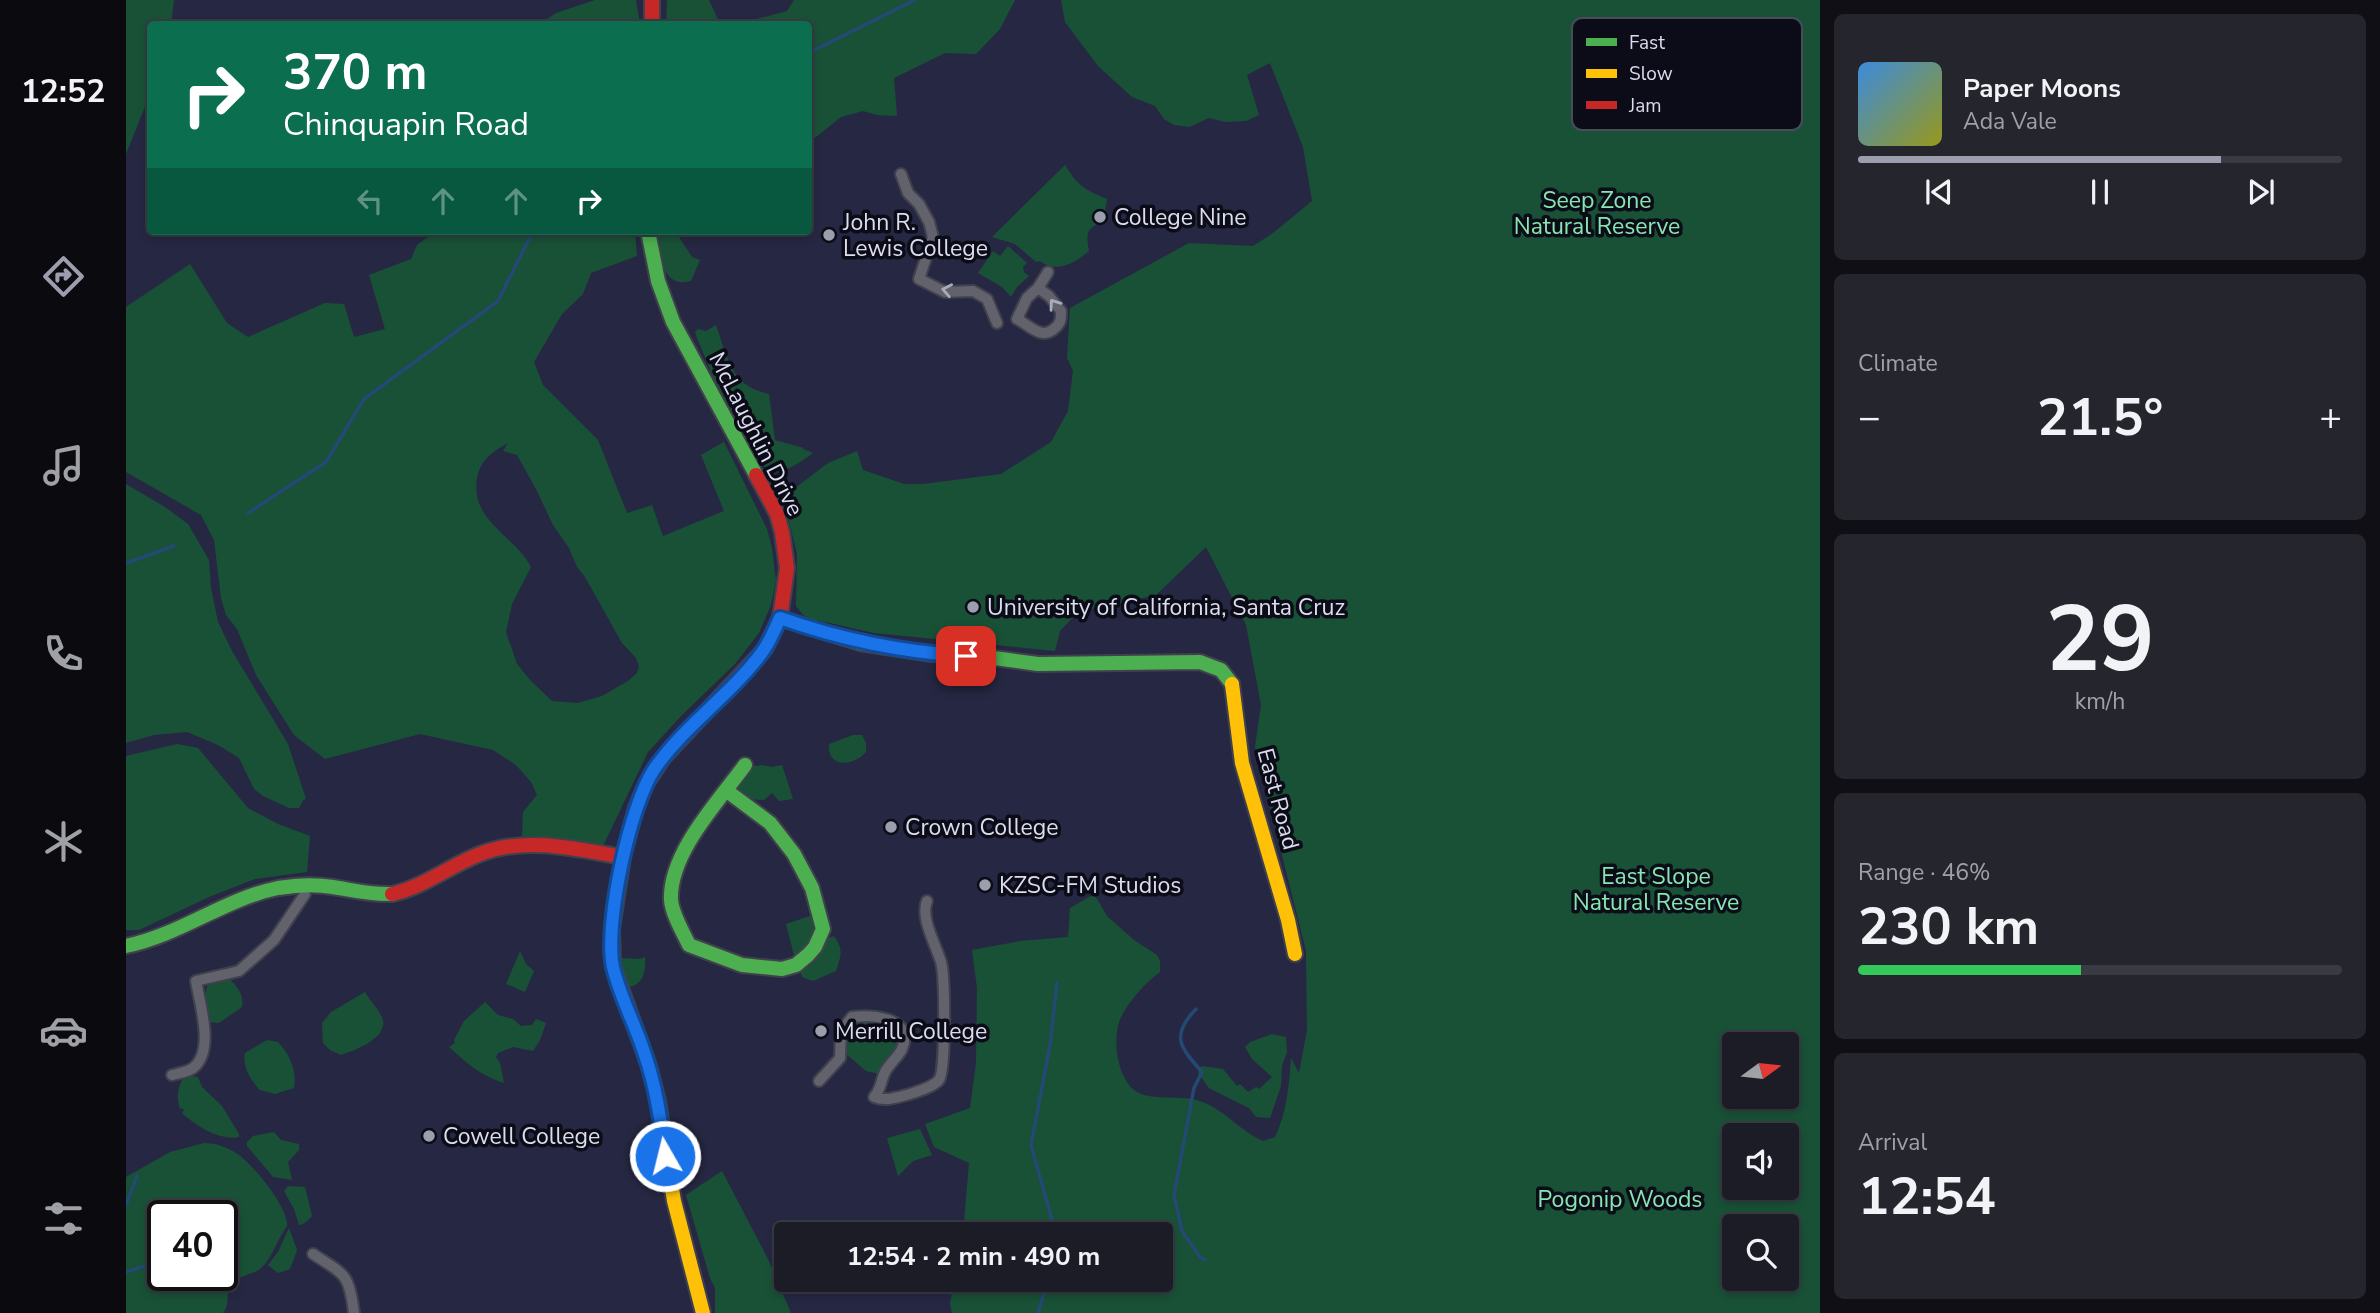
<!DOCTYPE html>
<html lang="en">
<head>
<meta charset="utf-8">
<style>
	body { margin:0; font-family:"Nunito Sans",sans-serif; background:#25252e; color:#f1f3f6; height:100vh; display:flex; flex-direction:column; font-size:26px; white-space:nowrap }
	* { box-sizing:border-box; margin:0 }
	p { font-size:23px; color:#a0a1a7 }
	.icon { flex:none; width:38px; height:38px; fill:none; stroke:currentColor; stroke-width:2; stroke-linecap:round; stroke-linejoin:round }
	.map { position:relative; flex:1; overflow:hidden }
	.sheet { display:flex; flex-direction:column; gap:14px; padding:14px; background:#0f0f15; width:560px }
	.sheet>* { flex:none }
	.top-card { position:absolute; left:21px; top:21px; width:665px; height:214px; border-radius:7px; box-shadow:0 4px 10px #0003,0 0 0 2px #3a3a43; background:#0b6e4f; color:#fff; overflow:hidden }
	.needle { width:46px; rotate:75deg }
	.tools { position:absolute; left:1596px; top:1032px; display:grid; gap:14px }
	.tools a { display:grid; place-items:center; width:77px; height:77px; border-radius:7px; background:#1c1c26; box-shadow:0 4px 10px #0003,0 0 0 2px #3a3a43; font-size:35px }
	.speed { position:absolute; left:21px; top:1200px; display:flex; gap:14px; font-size:35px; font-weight:700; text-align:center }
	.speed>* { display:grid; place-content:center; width:91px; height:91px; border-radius:50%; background:#1c1c26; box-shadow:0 4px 10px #0003,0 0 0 2px #3a3a43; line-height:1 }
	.speed .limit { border:4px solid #111; border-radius:10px; background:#fff; color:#111 }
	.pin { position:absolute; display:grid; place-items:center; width:60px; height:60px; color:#fff; margin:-30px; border-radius:14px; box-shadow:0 4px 10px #0006 }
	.me { position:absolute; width:77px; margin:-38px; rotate:352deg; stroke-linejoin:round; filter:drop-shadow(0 0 5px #0008) }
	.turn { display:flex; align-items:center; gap:24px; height:147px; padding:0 21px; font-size:32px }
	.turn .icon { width:91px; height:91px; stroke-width:2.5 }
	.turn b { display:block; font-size:49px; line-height:60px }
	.lanes { display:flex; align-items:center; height:66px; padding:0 21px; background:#0003; justify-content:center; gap:35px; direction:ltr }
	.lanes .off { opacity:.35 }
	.big { font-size:52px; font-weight:700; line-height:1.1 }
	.sheet .card { flex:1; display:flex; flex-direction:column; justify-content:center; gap:10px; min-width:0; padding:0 24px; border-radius:10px; background:#25252e }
	.sheet .dial { align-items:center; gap:0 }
	.dial b { font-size:91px; line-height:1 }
	.song { display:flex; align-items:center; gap:21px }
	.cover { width:84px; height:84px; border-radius:10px; background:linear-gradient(135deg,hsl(210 70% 55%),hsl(60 70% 35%)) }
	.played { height:7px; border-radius:4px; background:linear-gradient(90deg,#9c9dad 75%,#3a3a43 75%) }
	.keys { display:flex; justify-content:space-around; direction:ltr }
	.heat { display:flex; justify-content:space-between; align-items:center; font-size:38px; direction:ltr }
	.charge { height:10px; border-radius:5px; background:linear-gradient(90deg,#34c759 46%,#3a3a43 0) }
	.trip { position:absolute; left:648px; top:1222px; width:399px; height:70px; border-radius:7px; background:#1c1c26; box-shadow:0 4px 10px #0003,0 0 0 2px #3a3a43; font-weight:700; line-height:70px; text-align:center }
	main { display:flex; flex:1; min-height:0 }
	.dock { display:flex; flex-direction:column; width:126px; justify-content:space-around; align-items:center; background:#0b0b0f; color:#a0a1a7 }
	.dock .icon { width:49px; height:49px }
	.dock .selected { color:#9c9dad }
	.dock b { font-size:32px; color:#f1f3f6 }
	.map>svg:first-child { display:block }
	.built { fill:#262843; fill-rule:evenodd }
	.green { fill:#195137; fill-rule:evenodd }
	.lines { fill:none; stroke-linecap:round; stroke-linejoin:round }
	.stream { stroke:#234974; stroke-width:3.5 }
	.street-casing { stroke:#41414d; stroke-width:14 }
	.fast-casing { stroke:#41414d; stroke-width:18 }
	.slow-casing { stroke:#41414d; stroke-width:18 }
	.jam-casing { stroke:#41414d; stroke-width:18 }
	.street { stroke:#62626d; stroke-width:10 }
	.fast { stroke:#4caf50; stroke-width:14 }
	.slow { stroke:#ffc107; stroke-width:14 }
	.jam { stroke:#c62828; stroke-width:14 }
	.oneway { stroke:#abacba }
	.route-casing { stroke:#114b97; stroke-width:18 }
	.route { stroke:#1a73e8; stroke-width:12 }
	.poi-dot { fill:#9c9dad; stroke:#0b0c17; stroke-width:2.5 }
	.labels { text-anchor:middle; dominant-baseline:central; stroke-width:7; stroke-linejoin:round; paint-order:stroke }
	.park-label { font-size:23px; fill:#87e6b0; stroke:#0b0c17 }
	.poi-label { font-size:23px; fill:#dbddee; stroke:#0b0c17; text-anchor:start }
	.street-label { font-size:23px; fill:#dbddee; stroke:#0b0c17 }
	.key { fill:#0b0c17; stroke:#494b58; stroke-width:2 }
	.key-label { font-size:19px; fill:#dbddee }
</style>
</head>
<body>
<main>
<nav class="dock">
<b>12:52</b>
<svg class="icon selected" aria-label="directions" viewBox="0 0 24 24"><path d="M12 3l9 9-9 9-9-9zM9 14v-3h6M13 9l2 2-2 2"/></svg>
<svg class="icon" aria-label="music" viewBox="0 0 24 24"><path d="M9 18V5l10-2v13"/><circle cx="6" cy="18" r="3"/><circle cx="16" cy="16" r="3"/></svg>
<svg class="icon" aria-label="phone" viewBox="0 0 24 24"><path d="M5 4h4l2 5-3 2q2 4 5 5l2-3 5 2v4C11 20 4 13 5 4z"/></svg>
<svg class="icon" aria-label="climate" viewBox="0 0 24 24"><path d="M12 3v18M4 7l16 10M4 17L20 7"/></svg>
<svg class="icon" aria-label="car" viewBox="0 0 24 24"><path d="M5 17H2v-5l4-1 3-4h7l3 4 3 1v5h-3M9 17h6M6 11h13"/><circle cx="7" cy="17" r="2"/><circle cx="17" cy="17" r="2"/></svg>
<svg class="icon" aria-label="filters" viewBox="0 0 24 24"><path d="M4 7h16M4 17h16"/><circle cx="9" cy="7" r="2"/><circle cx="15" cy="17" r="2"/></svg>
</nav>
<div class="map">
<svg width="1694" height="1313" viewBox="0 0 1694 1313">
	<rect width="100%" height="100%" fill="#262633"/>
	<!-- built -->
	<path class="built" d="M 0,0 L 1694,0 L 1694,982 L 1134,1239 L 1118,1313 L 0,1313 ZM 24,24 L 682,24 L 682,231 L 24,231 ZM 37,1216 L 96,1216 L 96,1276 L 37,1276 ZM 660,1234 L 1034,1234 L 1034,1279 L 660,1279 Z"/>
	<!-- green -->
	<g class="green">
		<path d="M 0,0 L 48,0 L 45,24 L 24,24 L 24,70 L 20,104 L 0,154 Z"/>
		<path d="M 469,0 L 510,0 L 514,24 L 414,24 L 430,13 Z"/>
		<path d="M 541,0 L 583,0 L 594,24 L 540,24 Z"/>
		<path d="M 668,0 L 889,0 L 874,29 L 850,54 L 819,53 L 768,78 L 771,116 L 751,115 L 737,111 L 715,117 L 690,137 L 683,140 L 682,24 L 612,24 L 661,11 Z"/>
		<path d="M 935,0 L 1694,0 L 1694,1313 L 826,1313 L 824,1304 L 828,1279 L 1034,1279 L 1034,1234 L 837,1234 L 843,1163 L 808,1147 L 799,1124 L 844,1108 L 850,1063 L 851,988 L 846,950 L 894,941 L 942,937 L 944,908 L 968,894 L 981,916 L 1008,940 L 1031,955 L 1034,961 L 1034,972 C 1019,983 1003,1001 995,1017 C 985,1038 991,1085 1015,1094 C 1036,1101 1059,1094 1079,1103 C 1100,1112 1116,1132 1137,1141 L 1149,1137 C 1161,1112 1163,1085 1165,1058 L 1173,1073 L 1181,1030 L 1180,951 L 1129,747 L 1135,705 L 1120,625 L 1080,547 L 1030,595 L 952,612 L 934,631 L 929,651 L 748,633 L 686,619 L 677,615 L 670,606 L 671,554 L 661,513 L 660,495 L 702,463 L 731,451 L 737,470 L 778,484 L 797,484 L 875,474 L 925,442 L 942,411 L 947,371 L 941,358 L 944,308 L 1063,243 L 1127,246 L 1147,233 L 1186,201 L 1177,147 L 1144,63 L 1121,75 L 1133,115 L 1120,121 L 1099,122 L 1083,118 L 1063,127 L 1048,125 L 1038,119 L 1029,106 L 1006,97 L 972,66 L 939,22 ZM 1608,1045 L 1661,1045 L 1661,1097 L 1608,1097 ZM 1608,1136 L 1661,1136 L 1661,1188 L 1608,1188 ZM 1608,1227 L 1661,1227 L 1661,1279 L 1608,1279 Z"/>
		<path d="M 939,165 C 952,186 959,190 981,199 L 978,218 C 962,232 959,227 963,251 C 949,263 931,274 914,261 L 910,262 L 889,244 L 866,237 Z"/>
		<path d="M 310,231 L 509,231 L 511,256 L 465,273 L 457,294 L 436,314 L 408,362 L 417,385 L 472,440 L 501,513 L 526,505 L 537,536 L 598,511 L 575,455 L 598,442 L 641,529 L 646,548 L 650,581 L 645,605 L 633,633 L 609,664 L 556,715 L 522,752 L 477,846 L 396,836 L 397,812 L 411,795 L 405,782 L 390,765 L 367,750 L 294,734 L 199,759 L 168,735 L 130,675 L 111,629 L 100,615 L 95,598 L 88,540 L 75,515 L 0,472 L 0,307 L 64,264 L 101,323 L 122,337 L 199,303 L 218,304 L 228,337 L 259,329 L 243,275 L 285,259 L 291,245 ZM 382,443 L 377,451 L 391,455 L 410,489 L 427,525 L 443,548 L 451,567 L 459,577 L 496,643 L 510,658 L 513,666 L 511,673 L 502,681 L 476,696 L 452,703 L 426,701 L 405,681 L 391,664 L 380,632 L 386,604 L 405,567 C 388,535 344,521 351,478 C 355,459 365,453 382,443 Z"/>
		<path d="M 532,231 L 549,231 L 566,257 L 574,260 L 565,281 C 534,289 535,253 532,231 Z"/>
		<path d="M 882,246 L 901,263 L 897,267 L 898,272 L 903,276 L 891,287 L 885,297 L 876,287 L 852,273 L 867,251 L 874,256 Z"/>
		<path d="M 590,325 C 602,358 604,386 643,394 L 649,440 L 678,448 L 677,449 L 687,453 C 675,462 660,473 644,472 L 635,462 L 588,379 L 571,338 L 569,332 L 572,329 L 580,331 Z"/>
		<path d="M 0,484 L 39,507 L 62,524 L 83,560 L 85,588 L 92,622 L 106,651 L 162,744 L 180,799 L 177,800 L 173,808 L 163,808 L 137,796 L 128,789 L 113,758 L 92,745 L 61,732 L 28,735 L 0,743 Z"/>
		<path d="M 727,735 L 736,735 L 740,743 L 740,752 C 728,766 701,769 703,744 Z"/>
		<path d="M 51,744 L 72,748 L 122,808 L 152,824 L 184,836 L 181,872 L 129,879 L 83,897 L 13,930 L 0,930 L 0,756 Z"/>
		<path d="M 636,765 L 646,767 L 656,765 L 667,799 L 653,801 L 646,793 L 638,800 L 621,799 L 612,789 L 611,781 L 621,767 Z"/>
		<path d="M 687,915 L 691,930 L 675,956 L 668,955 L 660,924 Z"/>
		<path d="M 708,936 C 718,950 715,956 710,971 L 687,981 L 676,977 L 673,967 L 699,939 Z"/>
		<path d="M 394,951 L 400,964 L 408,971 L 399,992 L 380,984 Z"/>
		<path d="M 519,957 C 520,972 517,986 501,987 L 494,958 L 514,959 Z"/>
		<path d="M 93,979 L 103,979 C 112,987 118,995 116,1007 L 93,1023 L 83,1022 C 78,1009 77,998 82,984 Z"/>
		<path d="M 239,992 C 244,1001 255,1011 257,1021 C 260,1039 228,1051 215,1055 L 204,1050 L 197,1043 L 196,1023 L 205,1012 Z"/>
		<path d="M 359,1002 L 372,1015 L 387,1019 L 395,1026 L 406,1025 L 410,1019 L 420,1023 L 414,1040 L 407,1051 L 387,1047 L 372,1053 L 370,1057 L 374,1063 L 378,1083 C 357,1077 339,1062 323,1047 L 329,1043 L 328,1040 L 338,1021 Z"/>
		<path d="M 731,1020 L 769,1025 L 775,1045 L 754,1074 L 740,1071 L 719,1053 L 720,1028 Z"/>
		<path d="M 1146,1034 L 1160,1037 L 1161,1052 L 1156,1066 L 1155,1086 L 1144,1118 L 1130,1117 L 1123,1108 L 1083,1088 L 1072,1073 L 1075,1066 L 1097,1069 L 1111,1086 L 1114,1084 L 1122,1092 L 1130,1087 L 1133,1089 L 1146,1077 L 1126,1059 L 1119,1047 L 1124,1042 Z"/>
		<path d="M 141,1040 L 152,1042 C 164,1055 171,1071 168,1088 L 149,1094 L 134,1090 C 125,1081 116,1066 119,1053 Z"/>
		<path d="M 65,1076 L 72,1077 L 76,1087 L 96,1106 L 113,1134 L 113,1137 C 94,1141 70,1126 56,1113 L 58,1110 L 56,1108 L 54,1109 C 51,1099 51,1089 56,1080 Z"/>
		<path d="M 794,1129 L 806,1155 L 787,1161 L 772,1176 L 761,1138 Z"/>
		<path d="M 148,1132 L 155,1140 L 173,1144 L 173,1150 L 162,1162 L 166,1180 L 147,1177 L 121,1146 L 121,1142 L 127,1136 Z"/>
		<path d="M 78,1143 C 89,1143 101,1147 110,1153 C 126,1163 163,1208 161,1226 C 151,1239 147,1258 134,1269 C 126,1275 109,1276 104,1286 C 100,1295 104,1304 97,1313 L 0,1313 L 0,1177 L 44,1152 ZM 37,1216 L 96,1216 L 96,1276 L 37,1276 Z"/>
		<path d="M 596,1171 L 643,1261 L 665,1313 L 589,1313 L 589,1288 L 584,1278 L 560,1195 Z"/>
		<path d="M 162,1186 L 179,1187 L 186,1216 C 183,1220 177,1225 173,1225 L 168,1209 L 158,1191 Z"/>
		<path d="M 163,1228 L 171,1250 L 164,1269 L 152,1273 L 142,1265 L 152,1252 Z"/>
	</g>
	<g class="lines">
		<!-- stream -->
		<g class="stream">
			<path d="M 682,53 L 789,0"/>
			<path d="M 122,513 L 200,462 L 238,399 L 372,301 L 407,231"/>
			<path d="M 0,563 L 48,546"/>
			<path d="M 1070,1009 C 1044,1036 1054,1047 1076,1072 L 1068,1088 L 1048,1195 L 1056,1231 L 1074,1257 L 1079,1260"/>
			<path d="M 0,1205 L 11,1176"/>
			<path d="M 930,1234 L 905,1145 L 924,1045 L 931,983"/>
			<path d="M 0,1272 L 37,1260"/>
			<path d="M 912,1313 L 922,1279"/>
		</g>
		<!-- street casing -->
		<g class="street-casing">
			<g id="street">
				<path d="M 775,174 L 782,193 L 793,204 L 803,222 L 807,237 L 793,279 L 819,292 L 847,291 L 861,299 L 871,323"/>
				<path d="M 912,288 L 923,296 L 935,311 C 935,319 935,323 929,328 C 916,341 903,325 891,319 L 901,298 L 912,288 L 922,272"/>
				<path d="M 46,1075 C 53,1073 62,1072 67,1068 C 89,1051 74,1005 70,981 L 113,971 L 148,940 L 179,894"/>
				<path d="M 693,1081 L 714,1058 L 715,1031 L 726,1017 C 747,1014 789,1018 776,1049 C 772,1057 764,1063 759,1072 C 755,1080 755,1090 748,1097 C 760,1102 772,1097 784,1094 C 793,1091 807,1087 813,1080 C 820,1070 819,976 815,962 C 810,945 794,918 801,901"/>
				<path d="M 187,1254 C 219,1275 223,1273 228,1313"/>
			</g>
		</g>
		<!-- fast casing -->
		<g class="fast-casing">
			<g id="fast">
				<path d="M 522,231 L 532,281 L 547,322 L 630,475"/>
				<path d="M 654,618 L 734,643 L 806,654 L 861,657 L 912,664 L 1074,662 L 1095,670 L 1106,684"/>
				<path d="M 601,791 L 644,823 L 668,854 L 686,888 L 697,929 L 689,947 L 682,955 L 670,965 L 656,969 L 616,965 L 563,945 C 557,932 546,914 545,900 C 543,853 592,802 619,765"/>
				<path d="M 0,946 C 54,935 98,899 152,888 C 170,885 189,884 207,887 C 226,890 245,895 266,894"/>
			</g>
		</g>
		<!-- slow casing -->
		<g class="slow-casing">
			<g id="slow">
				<path d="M 1106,684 L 1116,763 L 1162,920 L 1169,954"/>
				<path d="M 510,808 L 497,857 L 486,929 L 487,966 L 523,1066 L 532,1101 L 548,1201 L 577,1313"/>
			</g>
		</g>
		<!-- jam casing -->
		<g class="jam-casing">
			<g id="jam">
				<path d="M 526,0 L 526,24"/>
				<path d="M 510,808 L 520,784 L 537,758 L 639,649 L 654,618 L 661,568 L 656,532 L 651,514 L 630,475"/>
				<path d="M 266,894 C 298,887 323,866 354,854 C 399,836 451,849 497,857"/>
			</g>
		</g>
		<!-- street -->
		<use href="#street" class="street"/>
		<!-- fast -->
		<use href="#fast" class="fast"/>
		<!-- slow -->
		<use href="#slow" class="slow"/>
		<!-- jam -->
		<use href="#jam" class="jam"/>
	</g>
	<!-- one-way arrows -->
	<defs><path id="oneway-chevron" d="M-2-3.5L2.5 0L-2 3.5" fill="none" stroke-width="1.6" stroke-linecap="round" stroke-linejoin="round" transform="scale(1.75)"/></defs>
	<g class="oneway">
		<use href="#oneway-chevron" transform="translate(821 290) rotate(-169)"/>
		<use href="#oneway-chevron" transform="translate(928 304) rotate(-125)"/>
	</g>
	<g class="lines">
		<!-- route casing -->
		<g class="route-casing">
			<path id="route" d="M 539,1156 C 535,1121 530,1086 518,1052 C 509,1024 494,997 487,967 C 478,924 504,804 529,768 C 560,724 606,694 637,651 C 644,641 649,629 654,618 C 716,640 775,652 840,656"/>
		</g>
		<!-- route -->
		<use href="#route" class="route"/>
	</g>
	<!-- markers -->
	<g class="poi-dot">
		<circle cx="974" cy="217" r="7"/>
		<circle cx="703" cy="235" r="7"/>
		<circle cx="847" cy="607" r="7"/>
		<circle cx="765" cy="827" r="7"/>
		<circle cx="859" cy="885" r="7"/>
		<circle cx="695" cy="1031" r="7"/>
		<circle cx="303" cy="1136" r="7"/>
	</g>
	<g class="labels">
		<!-- park labels -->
		<g class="park-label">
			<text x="1471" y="200">Seep Zone<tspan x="1471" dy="26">Natural Reserve</tspan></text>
			<text x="1530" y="876">East Slope<tspan x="1530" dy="26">Natural Reserve</tspan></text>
			<text x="1494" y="1199">Pogonip Woods</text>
		</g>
		<!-- poi labels -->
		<g class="poi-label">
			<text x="988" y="217">College Nine</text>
			<text x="717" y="222">John R.<tspan x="717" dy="26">Lewis College</tspan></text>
			<text x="861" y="607">University of California, Santa Cruz</text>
			<text x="779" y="827">Crown College</text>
			<text x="873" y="885">KZSC-FM Studios</text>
			<text x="709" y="1031">Merrill College</text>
			<text x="317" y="1136">Cowell College</text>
		</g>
		<!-- street labels -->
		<g class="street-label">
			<text transform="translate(630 434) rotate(63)">McLaughlin Drive</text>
			<text transform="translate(1152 799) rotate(75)">East Road</text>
		</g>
	</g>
	<!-- legend -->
	<rect x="1446" y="18" width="230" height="112" rx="10" class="key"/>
	<rect x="1460" y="38" width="31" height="8" fill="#4caf50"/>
	<rect x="1460" y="69" width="31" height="9" fill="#ffc107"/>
	<rect x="1460" y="101" width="31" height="8" fill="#c62828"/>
	<g class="key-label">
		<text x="1503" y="49">Fast</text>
		<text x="1503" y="80">Slow</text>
		<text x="1503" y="112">Jam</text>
	</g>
</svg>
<div class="tools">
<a><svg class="needle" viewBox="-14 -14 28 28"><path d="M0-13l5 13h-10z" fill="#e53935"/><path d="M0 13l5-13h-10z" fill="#a0a1a7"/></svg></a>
<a><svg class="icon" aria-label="sound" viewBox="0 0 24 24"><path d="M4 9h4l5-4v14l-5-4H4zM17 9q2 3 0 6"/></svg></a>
<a><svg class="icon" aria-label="search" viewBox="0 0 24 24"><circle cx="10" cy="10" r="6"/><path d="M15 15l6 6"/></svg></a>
</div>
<div class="speed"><div class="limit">40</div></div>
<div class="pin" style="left:840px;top:656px;background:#d93025"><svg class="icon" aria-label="arrive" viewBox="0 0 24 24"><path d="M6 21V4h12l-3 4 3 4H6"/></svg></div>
<svg class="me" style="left:539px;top:1156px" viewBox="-20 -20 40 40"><circle r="17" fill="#1a73e8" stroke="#fff" stroke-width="3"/><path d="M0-11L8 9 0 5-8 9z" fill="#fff"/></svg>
<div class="trip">12:54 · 2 min · 490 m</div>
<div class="top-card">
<div class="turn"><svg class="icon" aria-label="right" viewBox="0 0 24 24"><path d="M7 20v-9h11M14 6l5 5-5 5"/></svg><div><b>370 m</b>Chinquapin Road</div></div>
<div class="lanes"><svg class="icon off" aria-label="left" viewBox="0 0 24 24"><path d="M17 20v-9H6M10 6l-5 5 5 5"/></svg><svg class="icon off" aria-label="ahead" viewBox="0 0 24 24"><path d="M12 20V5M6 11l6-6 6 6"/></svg><svg class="icon off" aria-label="ahead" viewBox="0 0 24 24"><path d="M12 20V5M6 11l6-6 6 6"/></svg><svg class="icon" aria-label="right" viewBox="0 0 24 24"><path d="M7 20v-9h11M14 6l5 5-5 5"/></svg></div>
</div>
</div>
<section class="sheet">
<div class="card">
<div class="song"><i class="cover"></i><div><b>Paper Moons</b><p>Ada Vale</p></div></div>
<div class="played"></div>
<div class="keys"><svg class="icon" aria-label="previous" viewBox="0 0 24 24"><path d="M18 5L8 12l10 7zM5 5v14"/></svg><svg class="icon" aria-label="pause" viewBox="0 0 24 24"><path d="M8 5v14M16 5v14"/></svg><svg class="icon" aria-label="next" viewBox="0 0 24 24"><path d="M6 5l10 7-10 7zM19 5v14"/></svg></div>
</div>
<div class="card"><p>Climate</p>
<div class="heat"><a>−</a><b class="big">21.5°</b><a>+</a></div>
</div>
<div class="card dial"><b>29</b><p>km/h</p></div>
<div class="card"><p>Range · 46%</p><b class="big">230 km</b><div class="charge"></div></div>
<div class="card"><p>Arrival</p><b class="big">12:54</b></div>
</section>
</main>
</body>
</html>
